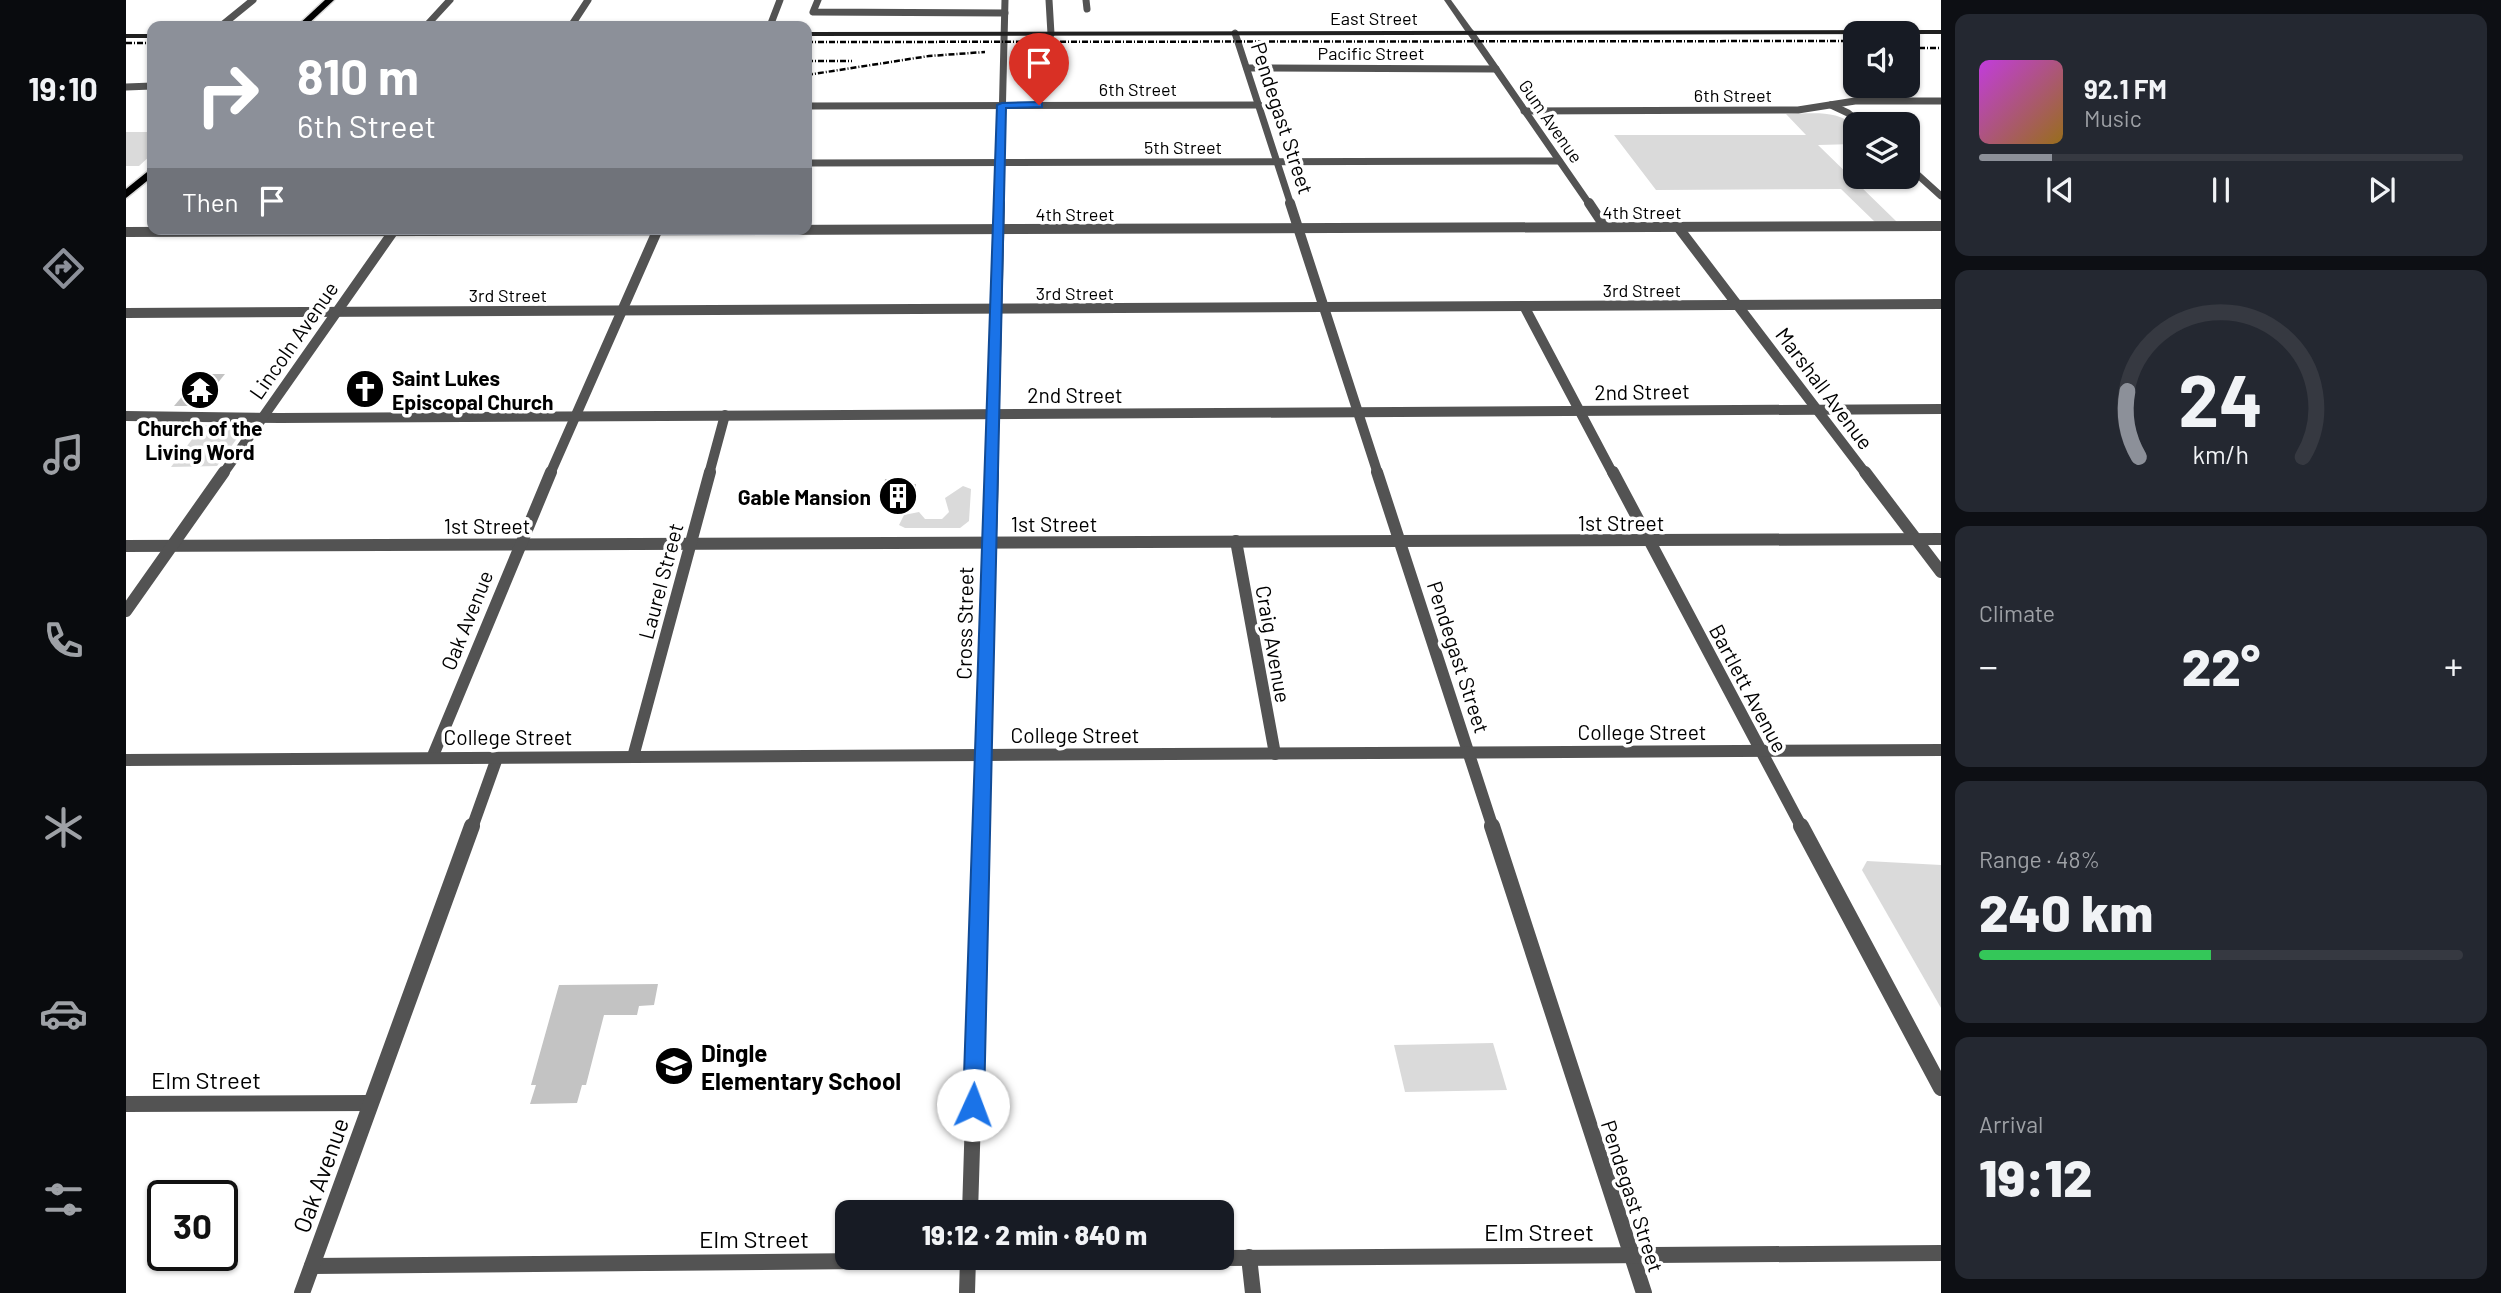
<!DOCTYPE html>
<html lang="en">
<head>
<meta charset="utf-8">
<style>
	body { margin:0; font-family:Barlow,sans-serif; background:#242831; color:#f1f3f6; height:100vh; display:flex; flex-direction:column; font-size:26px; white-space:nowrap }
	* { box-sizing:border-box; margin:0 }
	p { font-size:23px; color:#9ea1a6 }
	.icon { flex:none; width:38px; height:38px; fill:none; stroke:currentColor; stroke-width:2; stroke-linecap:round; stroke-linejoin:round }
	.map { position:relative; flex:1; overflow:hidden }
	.side { display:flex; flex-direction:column; gap:14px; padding:14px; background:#0d0f14; width:560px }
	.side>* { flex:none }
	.hud { position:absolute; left:21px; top:21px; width:665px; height:214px; border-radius:14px; box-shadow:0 2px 5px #0004; background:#8c9099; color:#fff; overflow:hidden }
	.controls { position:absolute; left:1717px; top:21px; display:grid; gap:14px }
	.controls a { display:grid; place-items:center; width:77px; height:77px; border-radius:14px; background:#171b24; box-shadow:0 2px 5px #0004; font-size:35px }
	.speed { position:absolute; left:21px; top:1180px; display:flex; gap:14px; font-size:35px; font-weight:700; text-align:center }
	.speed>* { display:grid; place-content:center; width:91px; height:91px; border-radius:50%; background:#171b24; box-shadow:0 2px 5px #0004; line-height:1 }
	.speed .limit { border:4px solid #111; border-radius:10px; background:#fff; color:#111 }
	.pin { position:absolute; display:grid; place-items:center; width:60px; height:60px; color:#fff; margin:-72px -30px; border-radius:50% 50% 50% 0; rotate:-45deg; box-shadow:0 0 7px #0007 }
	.pin .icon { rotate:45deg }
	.me { position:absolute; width:77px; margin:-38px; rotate:2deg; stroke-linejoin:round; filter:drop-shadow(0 0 5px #0008) }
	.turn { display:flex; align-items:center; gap:24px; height:147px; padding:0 35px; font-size:32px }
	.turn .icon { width:91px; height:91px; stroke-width:2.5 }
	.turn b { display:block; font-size:49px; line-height:60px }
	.then { display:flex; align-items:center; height:66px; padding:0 35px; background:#0003; gap:14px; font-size:26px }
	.big { font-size:52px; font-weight:800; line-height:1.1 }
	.side .tile { flex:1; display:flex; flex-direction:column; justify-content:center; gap:10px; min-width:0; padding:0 24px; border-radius:14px; background:#242831 }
	.side .dial { align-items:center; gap:0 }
	.dial svg { height:182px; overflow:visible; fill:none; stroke:#363941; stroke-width:7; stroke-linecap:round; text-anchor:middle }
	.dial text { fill:#f1f3f6; stroke:none }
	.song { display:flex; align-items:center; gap:21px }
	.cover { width:84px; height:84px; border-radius:10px; background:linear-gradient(135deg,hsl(290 70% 55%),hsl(40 70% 35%)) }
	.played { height:7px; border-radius:4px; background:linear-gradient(90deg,#8c9099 15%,#363941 15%) }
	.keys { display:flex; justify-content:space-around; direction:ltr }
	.heat { display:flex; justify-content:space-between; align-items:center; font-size:38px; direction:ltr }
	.charge { height:10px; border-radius:5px; background:linear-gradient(90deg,#34c759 48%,#363941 0) }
	.trip { position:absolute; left:709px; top:1200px; width:399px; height:70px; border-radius:14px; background:#171b24; box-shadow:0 2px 5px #0004; font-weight:800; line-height:70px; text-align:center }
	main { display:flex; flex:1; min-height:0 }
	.menu { display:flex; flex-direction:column; width:126px; justify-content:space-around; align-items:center; background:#090b0e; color:#9ea1a6 }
	.menu .icon { width:49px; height:49px }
	.menu .active { color:#8c9099 }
	.menu b { font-size:32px; color:#f1f3f6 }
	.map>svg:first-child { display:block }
	.green { fill:#dadada }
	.building { fill:#c3c3c3 }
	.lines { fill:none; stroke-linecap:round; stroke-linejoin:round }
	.primary-casing { stroke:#dbdbdb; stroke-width:3 }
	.minor-far3 { stroke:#535353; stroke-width:7 }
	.minor-far2 { stroke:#535353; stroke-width:10 }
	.minor-far1 { stroke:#535353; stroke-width:12 }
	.minor { stroke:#535353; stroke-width:16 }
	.tertiary { fill:#535353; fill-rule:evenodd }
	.secondary { fill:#202020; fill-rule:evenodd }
	.primary { fill:#000; fill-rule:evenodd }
	.rail { stroke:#000; stroke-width:2.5; stroke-dasharray:6 2 1 2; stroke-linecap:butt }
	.route { fill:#1a73e8; stroke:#114b97; stroke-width:2 }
	.labels { text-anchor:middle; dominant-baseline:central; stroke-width:7; stroke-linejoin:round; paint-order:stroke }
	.far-street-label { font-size:18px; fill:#000; stroke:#fff }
	.street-label { font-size:21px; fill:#000; stroke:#fff }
	.poi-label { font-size:21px; font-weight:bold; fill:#000; stroke:#fff; text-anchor:start }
	.near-poi-label { font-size:24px; font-weight:bold; fill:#000; stroke:#fff; text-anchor:start }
	.near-street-label { font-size:24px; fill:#000; stroke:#fff }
</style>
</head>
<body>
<main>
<nav class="menu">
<b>19:10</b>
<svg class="icon active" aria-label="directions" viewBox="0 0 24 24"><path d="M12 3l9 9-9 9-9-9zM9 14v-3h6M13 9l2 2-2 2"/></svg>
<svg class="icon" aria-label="music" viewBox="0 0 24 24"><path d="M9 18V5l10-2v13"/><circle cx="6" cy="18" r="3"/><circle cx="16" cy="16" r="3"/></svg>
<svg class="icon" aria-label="phone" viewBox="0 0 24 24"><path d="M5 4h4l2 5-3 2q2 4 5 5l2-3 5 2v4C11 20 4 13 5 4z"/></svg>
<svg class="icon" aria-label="climate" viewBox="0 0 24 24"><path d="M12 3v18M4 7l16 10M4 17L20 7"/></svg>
<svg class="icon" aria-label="car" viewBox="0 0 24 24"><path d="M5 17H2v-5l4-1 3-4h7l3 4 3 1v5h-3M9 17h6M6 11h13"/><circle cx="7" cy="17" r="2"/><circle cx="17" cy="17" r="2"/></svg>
<svg class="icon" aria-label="filters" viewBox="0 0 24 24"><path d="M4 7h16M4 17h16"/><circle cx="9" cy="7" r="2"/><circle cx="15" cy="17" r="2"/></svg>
</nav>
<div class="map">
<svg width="1815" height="1293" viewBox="0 0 1815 1293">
	<rect width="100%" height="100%" fill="#fff"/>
	<!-- green -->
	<g class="green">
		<path d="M 1660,114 C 1685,114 1710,109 1729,126 L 1729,144 L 1692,145 L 1771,222 L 1750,223 L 1715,189 L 1530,190 L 1488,135 L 1680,135 Z"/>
		<path d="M 0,132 L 26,132 L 26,154 L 13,166 L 0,166 Z"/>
		<path d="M 77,425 L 120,426 L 91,466 L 45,467 Z"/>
		<path d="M 837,486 L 845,489 L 843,521 L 834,528 L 779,528 L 773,525 L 778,515 L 793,512 L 799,519 L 816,519 L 823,512 L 819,498 Z"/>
		<path d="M 1741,861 L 1815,865 L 1815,1008 L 1736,870 Z"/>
		<path d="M 1367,1043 L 1381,1090 L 1279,1092 L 1268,1045 Z"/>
	</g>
	<!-- building -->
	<g class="building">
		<path d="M 75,374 L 99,374 L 73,406 L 48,406 Z"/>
		<path d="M 759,479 L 777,479 L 776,484 L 790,484 L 790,500 L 786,501 L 786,506 L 755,507 Z"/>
		<path d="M 532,984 L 528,1005 L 513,1006 L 511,1015 L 478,1015 L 460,1085 L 456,1085 L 451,1103 L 404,1104 L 410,1085 L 405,1085 L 433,985 Z"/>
	</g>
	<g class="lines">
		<!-- primary casing -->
		<g class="primary-casing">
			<g id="primary">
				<path d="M 199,0 L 208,0 L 180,26 L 171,26 Z"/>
				<path d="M 26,168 L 26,177 L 0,198 L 0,189 Z"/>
			</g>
		</g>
		<!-- minor-far3 -->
		<g class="minor-far3">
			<path d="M 692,0 L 687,12 L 879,13"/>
			<path d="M 923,0 L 925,34"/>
			<path d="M 960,0 L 961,9"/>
			<path d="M 95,26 L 127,0"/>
			<path d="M 300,26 L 324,0"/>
			<path d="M 445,26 L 462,0"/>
			<path d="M 644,26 L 654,0"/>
			<path d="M 1109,33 L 1165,205"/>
			<path d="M 1345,33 L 1464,205"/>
			<path d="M 1121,68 L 1370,69"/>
			<path d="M 0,87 L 26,86"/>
			<path d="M 1705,105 L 1722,113 L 1735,124"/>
			<path d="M 681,106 L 1133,105"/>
			<path d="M 1398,111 L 1672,110 L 1729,101 L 1815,101"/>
			<path d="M 681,163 L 1433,161"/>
			<path d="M 1782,166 L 1815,196"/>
			<path d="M 874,205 L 879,0"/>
		</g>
		<!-- minor-far2 -->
		<g class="minor-far2">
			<path d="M 1164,203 L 1252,474"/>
			<path d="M 1463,203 L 1479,227"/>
			<path d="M 1552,227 L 1740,474"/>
			<path d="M 0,232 L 1815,226"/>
			<path d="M 1398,306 L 1487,474"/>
			<path d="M 0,313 L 1815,304"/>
			<path d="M 0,416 L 154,418 L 1815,409"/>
			<path d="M 97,474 L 269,229"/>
			<path d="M 424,474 L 532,229"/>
			<path d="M 583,474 L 599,415"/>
			<path d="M 867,474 L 874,203"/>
		</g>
		<!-- minor-far1 -->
		<g class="minor-far1">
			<path d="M 1251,472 L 1367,828"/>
			<path d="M 1487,472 L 1676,828"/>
			<path d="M 1739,472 L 1815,572"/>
			<path d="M 1110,541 L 1149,754"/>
			<path d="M 0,546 L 1815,539"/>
			<path d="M 0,611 L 98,472"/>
			<path d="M 858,755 L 1815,750"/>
			<path d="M 507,757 L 584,472"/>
			<path d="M 306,758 L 425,472"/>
			<path d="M 346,828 L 371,758"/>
			<path d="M 856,828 L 867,472"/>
		</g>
		<!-- minor -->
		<g class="minor">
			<path d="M 1366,826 L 1518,1293"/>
			<path d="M 1675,826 L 1815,1088"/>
			<path d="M 0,1104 L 244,1103"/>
			<path d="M 844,1213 L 856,826"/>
			<path d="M 1123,1257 L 1127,1293"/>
			<path d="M 1096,1258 L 1815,1253"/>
			<path d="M 186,1266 L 1071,1258"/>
			<path d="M 176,1293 L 346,826"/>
			<path d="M 841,1293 L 842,1258"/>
		</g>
		<!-- tertiary -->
		<g class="tertiary">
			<path d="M 1318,0 L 1325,0 L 1349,33 L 1348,35 L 1342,35 Z"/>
			<path d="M 858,749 L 863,751 L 866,755 L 863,759 L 858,761 L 0,766 L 0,754 Z"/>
		</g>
		<!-- secondary -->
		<g class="secondary">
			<path d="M 1815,30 L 1815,34 L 681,36 L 681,32 Z"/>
			<rect x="0" y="34" width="26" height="4"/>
		</g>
		<!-- primary -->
		<use href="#primary" class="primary"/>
		<!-- rail -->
		<g class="rail">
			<path d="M 681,42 L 1729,41"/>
			<path d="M 0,43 L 26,43"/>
			<path d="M 1782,48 L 1815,48"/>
			<path d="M 681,61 L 726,61"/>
			<path d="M 681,75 L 803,56 L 859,52"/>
		</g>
	</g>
	<!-- route -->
	<path class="route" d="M 913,102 L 916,103 L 916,107 L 880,108 L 858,1105 L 855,1113 L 847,1116 L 840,1113 L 837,1105 L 871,105 L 876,103 Z"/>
	<!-- icons -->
	<defs>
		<g id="church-disc" transform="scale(2.0125)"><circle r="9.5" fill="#000" stroke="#fff"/><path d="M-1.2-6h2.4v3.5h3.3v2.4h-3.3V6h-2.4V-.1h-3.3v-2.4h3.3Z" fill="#fff"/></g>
		<g id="temple-disc" transform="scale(2.0125)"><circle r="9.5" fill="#000" stroke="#fff"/><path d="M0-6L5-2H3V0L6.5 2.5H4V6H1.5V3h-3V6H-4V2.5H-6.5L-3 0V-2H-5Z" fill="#fff"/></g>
		<g id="building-disc" transform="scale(2.0125)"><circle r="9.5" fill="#000" stroke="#fff"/><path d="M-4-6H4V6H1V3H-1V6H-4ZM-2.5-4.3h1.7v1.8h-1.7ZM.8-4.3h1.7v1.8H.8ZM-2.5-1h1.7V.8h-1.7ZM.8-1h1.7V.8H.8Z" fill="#fff"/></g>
		<g id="school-disc" transform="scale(2.0125)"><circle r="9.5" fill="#000" stroke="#fff"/><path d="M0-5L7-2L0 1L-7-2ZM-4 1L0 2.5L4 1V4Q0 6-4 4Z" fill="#fff"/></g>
	</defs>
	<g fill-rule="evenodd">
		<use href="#church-disc" x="239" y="389"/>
		<use href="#temple-disc" x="74" y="390"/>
		<use href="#building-disc" x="772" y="496"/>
		<use href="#school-disc" x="548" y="1066"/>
	</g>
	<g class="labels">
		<!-- far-street labels -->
		<g class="far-street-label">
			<text x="1248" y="18">East Street</text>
			<text x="1245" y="53">Pacific Street</text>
			<text x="1012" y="89">6th Street</text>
			<text x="1607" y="95">6th Street</text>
			<text transform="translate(1425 121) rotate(55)">Gum Avenue</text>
			<text x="1057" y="147">5th Street</text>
			<text x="1516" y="212">4th Street</text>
			<text x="949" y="214">4th Street</text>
			<text x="1516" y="290">3rd Street</text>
			<text x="949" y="293">3rd Street</text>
			<text x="382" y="295">3rd Street</text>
		</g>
		<!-- street labels -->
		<g class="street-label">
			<text transform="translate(1157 118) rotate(72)">Pendegast Street</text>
			<text transform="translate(167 340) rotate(-55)">Lincoln Avenue</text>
			<text transform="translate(1699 388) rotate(53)">Marshall Avenue</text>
			<text transform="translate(1516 391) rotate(-1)">2nd Street</text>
			<text x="949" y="394">2nd Street</text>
			<text x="1495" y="522">1st Street</text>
			<text x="928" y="523">1st Street</text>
			<text x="361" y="525">1st Street</text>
			<text transform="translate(534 581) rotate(-75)">Laurel Street</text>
			<text transform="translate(340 620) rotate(-68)">Oak Avenue</text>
			<text transform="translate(838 623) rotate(-89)">Cross Street</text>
			<text transform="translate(1148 644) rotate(80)">Craig Avenue</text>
			<text transform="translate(1333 657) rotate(72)">Pendegast Street</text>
			<text transform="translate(1623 688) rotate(62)">Bartlett Avenue</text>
			<text x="1516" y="731">College Street</text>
			<text x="949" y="734">College Street</text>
			<text x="382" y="736">College Street</text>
			<text transform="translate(1507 1196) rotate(72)">Pendegast Street</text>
		</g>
		<!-- poi labels -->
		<g class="poi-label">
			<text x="266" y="377">Saint Lukes<tspan x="266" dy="24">Episcopal Church</tspan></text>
			<text x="74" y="427" text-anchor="middle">Church of the<tspan x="74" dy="24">Living Word</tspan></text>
			<text x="745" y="496" text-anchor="end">Gable Mansion</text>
		</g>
		<!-- near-poi labels -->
		<g class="near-poi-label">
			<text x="575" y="1052">Dingle<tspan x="575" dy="28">Elementary School</tspan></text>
		</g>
		<!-- near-street labels -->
		<g class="near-street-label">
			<text x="80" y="1079">Elm Street</text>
			<text transform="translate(194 1175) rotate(-70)">Oak Avenue</text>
			<text x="1413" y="1231">Elm Street</text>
			<text x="628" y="1238">Elm Street</text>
		</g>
	</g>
</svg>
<div class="controls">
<a><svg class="icon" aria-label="sound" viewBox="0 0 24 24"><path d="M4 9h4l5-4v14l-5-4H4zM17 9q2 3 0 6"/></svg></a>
<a><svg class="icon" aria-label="layers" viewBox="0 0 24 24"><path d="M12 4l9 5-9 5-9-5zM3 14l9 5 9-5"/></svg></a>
</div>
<div class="speed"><div class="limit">30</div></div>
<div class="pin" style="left:913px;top:105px;background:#d93025"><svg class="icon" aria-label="arrive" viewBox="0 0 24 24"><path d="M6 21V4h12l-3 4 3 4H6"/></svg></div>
<svg class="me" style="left:847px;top:1105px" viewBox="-20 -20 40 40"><circle r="19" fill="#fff"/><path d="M0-13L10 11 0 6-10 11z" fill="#1a73e8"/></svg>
<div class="trip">19:12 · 2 min · 840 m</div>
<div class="hud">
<div class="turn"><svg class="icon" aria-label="right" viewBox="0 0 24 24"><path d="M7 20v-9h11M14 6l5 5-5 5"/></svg><div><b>810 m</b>6th Street</div></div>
<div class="then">Then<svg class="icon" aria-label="arrive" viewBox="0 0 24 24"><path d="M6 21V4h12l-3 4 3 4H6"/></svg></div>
</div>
</div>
<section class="side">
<div class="tile">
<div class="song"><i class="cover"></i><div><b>92.1 FM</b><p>Music</p></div></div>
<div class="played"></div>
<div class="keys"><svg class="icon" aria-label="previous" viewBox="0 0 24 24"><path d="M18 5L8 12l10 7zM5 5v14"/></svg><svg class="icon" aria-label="pause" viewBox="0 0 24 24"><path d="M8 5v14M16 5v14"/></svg><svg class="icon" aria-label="next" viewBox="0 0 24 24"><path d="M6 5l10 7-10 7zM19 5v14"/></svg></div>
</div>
<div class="tile dial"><svg viewBox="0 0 100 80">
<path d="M14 69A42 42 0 1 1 86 69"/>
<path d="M14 69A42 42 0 0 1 9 40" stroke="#8c9099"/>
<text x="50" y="56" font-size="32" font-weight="700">24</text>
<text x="50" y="72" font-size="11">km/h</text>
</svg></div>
<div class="tile"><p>Climate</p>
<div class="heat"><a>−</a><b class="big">22°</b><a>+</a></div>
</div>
<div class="tile"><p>Range · 48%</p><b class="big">240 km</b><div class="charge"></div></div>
<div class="tile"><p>Arrival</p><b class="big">19:12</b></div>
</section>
</main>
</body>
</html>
